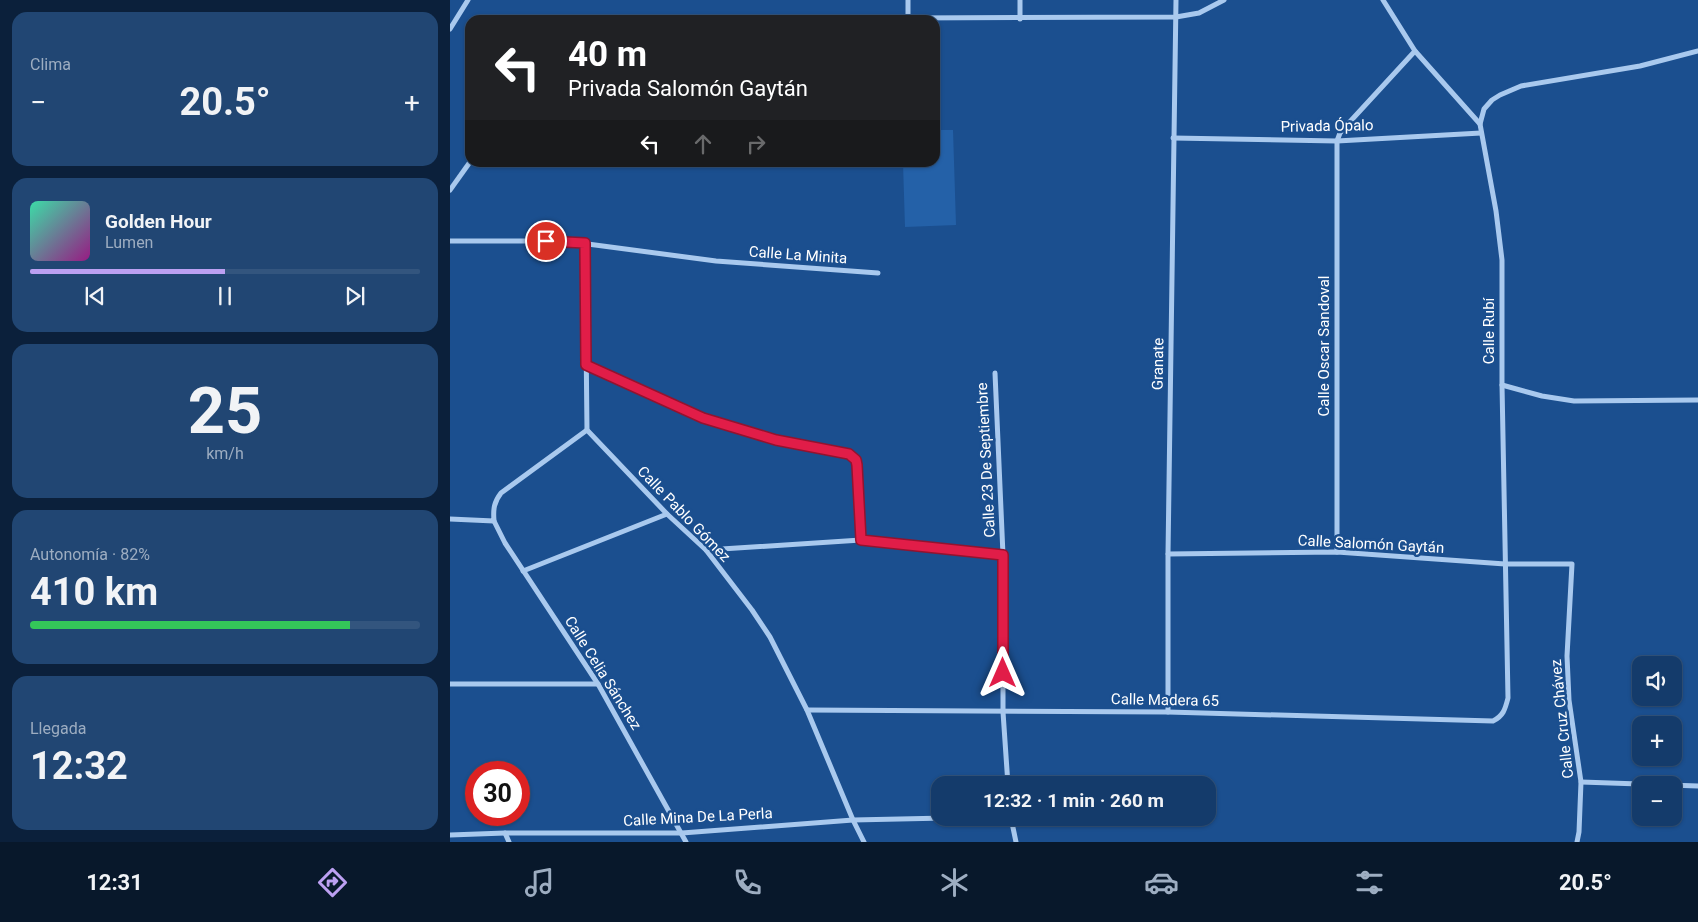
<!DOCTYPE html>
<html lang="es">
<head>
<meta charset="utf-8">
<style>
	body { margin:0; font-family:Roboto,sans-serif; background:#214673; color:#f1f3f6; height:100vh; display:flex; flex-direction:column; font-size:19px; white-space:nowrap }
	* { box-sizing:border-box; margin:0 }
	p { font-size:16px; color:#9dadc1 }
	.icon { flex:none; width:28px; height:28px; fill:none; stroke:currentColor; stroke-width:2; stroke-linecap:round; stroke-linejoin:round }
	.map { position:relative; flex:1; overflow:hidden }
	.panel { display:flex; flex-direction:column; gap:12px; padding:12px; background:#0b203b; width:450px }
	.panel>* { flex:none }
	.guide { position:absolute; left:15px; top:15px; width:475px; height:152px; border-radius:15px; box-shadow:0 1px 4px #0004,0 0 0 1px #33557e; background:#202124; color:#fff; overflow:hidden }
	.buttons { position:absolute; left:1182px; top:656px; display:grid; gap:10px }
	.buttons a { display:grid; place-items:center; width:50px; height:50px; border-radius:10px; background:#143b6b; box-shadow:0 1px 4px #0004,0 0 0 1px #33557e; font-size:25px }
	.speed { position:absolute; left:15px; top:761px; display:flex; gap:10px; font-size:25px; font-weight:700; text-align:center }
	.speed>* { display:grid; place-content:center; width:65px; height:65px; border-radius:50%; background:#143b6b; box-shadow:0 1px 4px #0004,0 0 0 1px #33557e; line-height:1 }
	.speed .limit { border:8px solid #d22; background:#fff; color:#111 }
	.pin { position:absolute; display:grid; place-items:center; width:42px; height:42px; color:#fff; margin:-21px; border:2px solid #fff; border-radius:50%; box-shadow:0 1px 5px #0007 }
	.me { position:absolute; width:55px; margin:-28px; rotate:0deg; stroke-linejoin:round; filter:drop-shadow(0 0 4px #0008) }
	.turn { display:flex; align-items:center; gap:18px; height:105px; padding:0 20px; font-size:22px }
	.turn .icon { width:65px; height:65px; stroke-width:2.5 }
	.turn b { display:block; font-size:35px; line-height:42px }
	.lanes { display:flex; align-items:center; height:48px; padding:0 20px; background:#0003; justify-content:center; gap:25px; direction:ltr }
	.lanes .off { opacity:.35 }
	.big { font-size:38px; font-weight:700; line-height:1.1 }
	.panel .tile { flex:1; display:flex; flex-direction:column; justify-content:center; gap:8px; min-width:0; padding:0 18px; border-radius:15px; background:#214673 }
	.panel .dial { align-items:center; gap:0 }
	.dial b { font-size:65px; line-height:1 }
	.song { display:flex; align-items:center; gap:15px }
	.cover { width:60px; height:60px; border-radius:8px; background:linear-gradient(135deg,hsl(160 70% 55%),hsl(310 70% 35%)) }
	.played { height:5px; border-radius:2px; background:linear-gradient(90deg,#bca0f2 50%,#33557e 50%) }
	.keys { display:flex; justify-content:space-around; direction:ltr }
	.heat { display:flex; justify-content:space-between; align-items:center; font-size:28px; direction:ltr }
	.charge { height:8px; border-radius:4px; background:linear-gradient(90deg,#34c759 82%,#33557e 0) }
	.trip { position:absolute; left:481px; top:776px; width:285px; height:50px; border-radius:15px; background:#143b6b; box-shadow:0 1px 4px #0004,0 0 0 1px #33557e; font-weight:700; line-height:50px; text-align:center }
	.menu { display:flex; height:80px; justify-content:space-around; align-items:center; background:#08182b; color:#9dadc1 }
	.menu .icon { width:35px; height:35px }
	.menu .selected { color:#bca0f2 }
	.menu b { font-size:22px; color:#f1f3f6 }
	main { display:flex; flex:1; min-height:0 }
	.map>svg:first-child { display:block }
	.pitch { fill:#2461a8 }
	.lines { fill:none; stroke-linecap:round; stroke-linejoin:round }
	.minor { stroke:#a9c9ee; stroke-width:5 }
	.route-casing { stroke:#92132f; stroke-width:12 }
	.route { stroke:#e11d48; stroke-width:9 }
	.labels { text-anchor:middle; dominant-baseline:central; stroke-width:5; stroke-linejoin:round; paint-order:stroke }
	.street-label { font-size:15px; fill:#fff; stroke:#1b4f8f }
</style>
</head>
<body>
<main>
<section class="panel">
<div class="tile"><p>Clima</p>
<div class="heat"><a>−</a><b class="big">20.5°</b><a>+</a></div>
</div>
<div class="tile">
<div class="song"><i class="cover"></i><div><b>Golden Hour</b><p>Lumen</p></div></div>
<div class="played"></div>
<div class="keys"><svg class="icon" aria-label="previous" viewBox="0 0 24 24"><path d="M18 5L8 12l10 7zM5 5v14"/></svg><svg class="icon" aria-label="pause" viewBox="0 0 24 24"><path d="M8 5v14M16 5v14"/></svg><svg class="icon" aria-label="next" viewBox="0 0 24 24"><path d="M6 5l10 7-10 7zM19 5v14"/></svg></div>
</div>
<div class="tile dial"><b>25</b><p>km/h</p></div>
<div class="tile"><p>Autonomía · 82%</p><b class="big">410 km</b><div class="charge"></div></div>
<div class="tile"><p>Llegada</p><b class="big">12:32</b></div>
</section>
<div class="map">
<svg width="1248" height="842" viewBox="0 0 1248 842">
	<rect width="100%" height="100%" fill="#1b4f8f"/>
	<!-- pitch -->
	<path class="pitch" d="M 485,130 L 503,130 L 506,225 L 455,227 L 453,163 L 485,162 Z"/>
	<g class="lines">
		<!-- minor -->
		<g class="minor">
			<path d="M 458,0 L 458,18"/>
			<path d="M 570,19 L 570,0"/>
			<path d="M 438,20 L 458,18 L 726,17 L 749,13 L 774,0"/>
			<path d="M 0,29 L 18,0"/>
			<path d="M 1030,124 L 1034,109 L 1042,100 L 1050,95 L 1071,86 L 1190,66 L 1248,51"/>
			<path d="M 723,138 L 887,141 L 1031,133"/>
			<path d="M 0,190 L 20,162"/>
			<path d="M 0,241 L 115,241 L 266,261 L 428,273"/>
			<path d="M 135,243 L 137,430 L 217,514 L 256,550 L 302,610 L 320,637 L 357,710 L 403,820 L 414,842"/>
			<path d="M 136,365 L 253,418 L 326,440 L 399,454 L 406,460 L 407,465 L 411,540"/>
			<path d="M 545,373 L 553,555 L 553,712 L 558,785"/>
			<path d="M 1052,385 L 1092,396 L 1124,401 L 1248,400"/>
			<path d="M 0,519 L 44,521 C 43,509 44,502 51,493 L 137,430"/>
			<path d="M 44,521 L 55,543 L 148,684 L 236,842"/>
			<path d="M 256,550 L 411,540 L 553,555"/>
			<path d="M 887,552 L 887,141 L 890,133 L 896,126 L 965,51"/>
			<path d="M 718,554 L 887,552 L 1055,564 L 1122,564 L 1117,656 L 1119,700 L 1131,782 L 1129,832 L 1127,842"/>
			<path d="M 73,571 L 217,514"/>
			<path d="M 0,684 L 148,684"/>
			<path d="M 357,710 L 718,712 L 1043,721 C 1053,716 1055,710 1058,698 L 1052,385 L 1052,260 L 1046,211 L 1030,124 L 965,51 L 933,0"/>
			<path d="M 718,712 L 718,554 L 726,0"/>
			<path d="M 1131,782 L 1248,786"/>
			<path d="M 561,818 L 566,842"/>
			<path d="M 55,833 L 59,842"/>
			<path d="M 0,835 L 55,833 L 232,833 L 403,820 L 496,818"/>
		</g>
	</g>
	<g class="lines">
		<!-- route casing -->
		<g class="route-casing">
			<path id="route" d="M 96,241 L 135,243 L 136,365 L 253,418 L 326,440 L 399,454 L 406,460 L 407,465 L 411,540 L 553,555 L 553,673"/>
		</g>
		<!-- route -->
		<use href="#route" class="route"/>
	</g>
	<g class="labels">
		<!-- street labels -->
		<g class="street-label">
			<text transform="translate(877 126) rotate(-1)">Privada Ópalo</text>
			<text transform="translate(348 255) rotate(4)">Calle La Minita</text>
			<text transform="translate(1039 331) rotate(-90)">Calle Rubí</text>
			<text transform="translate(874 346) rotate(-90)">Calle Oscar Sandoval</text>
			<text transform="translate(708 364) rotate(-89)">Granate</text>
			<text transform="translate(536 460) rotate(-93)">Calle 23 De Septiembre</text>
			<text transform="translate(234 514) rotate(46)">Calle Pablo Gómez</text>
			<text transform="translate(921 544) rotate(3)">Calle Salomón Gaytán</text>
			<text transform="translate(153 673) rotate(58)">Calle Celia Sánchez</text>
			<text transform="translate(715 700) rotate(1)">Calle Madera 65</text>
			<text transform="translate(1112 719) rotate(-96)">Calle Cruz Chávez</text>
			<text transform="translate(248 817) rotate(-3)">Calle Mina De La Perla</text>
		</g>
	</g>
</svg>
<div class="buttons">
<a><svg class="icon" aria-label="sound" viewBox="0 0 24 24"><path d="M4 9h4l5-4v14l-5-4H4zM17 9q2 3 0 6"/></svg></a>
<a>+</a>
<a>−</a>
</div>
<div class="speed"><div class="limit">30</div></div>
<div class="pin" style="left:96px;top:241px;background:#d93025"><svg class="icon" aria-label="arrive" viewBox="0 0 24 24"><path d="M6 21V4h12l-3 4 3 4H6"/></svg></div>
<svg class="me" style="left:553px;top:673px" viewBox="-20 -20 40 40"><path d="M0-17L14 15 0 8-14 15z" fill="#e11d48" stroke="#fff" stroke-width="4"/></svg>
<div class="trip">12:32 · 1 min · 260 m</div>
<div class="guide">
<div class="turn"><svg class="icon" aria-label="left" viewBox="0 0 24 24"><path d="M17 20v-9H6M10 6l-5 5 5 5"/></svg><div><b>40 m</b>Privada Salomón Gaytán</div></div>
<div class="lanes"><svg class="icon" aria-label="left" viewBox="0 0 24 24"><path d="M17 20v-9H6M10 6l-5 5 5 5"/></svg><svg class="icon off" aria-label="ahead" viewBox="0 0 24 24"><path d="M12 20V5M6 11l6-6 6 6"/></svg><svg class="icon off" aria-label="right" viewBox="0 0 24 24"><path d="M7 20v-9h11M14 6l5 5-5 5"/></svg></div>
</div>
</div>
</main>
<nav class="menu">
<b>12:31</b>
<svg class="icon selected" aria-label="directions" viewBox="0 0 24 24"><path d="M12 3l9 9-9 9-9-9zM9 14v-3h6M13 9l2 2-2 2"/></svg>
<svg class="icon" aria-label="music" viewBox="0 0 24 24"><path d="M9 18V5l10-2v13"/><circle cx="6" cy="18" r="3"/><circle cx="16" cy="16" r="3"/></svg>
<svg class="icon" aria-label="phone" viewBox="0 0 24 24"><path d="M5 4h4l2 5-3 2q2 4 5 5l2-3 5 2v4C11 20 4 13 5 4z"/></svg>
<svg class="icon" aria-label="climate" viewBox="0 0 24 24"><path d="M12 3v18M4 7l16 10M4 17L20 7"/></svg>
<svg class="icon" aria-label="car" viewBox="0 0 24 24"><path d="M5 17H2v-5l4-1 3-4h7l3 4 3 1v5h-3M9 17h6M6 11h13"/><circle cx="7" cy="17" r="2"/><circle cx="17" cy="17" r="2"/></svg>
<svg class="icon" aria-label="filters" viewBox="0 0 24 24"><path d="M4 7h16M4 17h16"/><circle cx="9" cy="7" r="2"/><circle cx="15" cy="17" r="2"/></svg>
<b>20.5°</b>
</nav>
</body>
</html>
